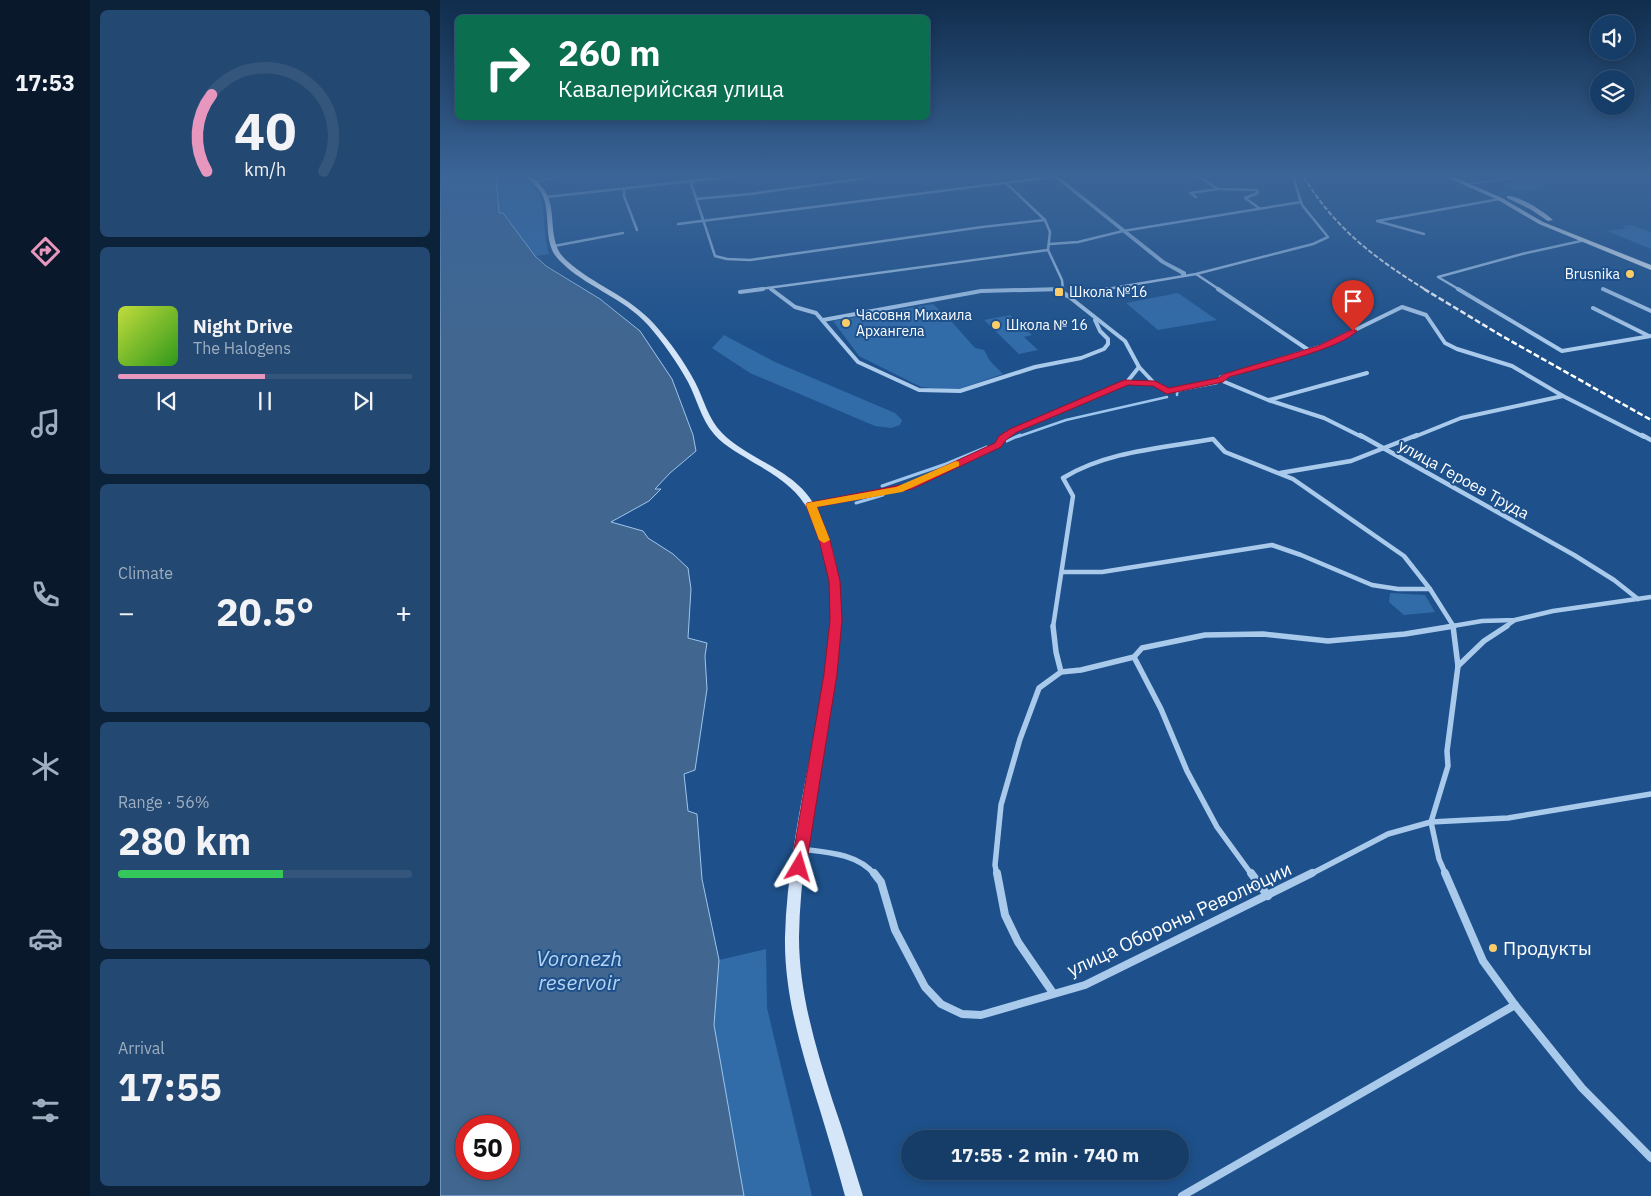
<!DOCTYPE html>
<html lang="en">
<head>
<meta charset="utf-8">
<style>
	body { margin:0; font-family:"IBM Plex Sans",sans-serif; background:#234871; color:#f1f3f6; height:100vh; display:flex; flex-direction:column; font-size:19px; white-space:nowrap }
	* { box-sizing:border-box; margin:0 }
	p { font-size:16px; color:#9eaec0 }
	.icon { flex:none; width:28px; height:28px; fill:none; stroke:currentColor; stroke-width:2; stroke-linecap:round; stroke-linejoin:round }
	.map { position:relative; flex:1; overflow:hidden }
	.details { display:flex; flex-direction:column; gap:10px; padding:10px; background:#0c2239; width:350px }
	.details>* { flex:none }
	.hud { position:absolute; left:15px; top:15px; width:475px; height:105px; border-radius:8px; box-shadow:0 2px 12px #0003,0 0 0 1px #35567c; background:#0b6e4f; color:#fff; overflow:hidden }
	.tools { position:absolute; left:1150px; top:15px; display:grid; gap:10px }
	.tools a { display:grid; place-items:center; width:45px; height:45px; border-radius:50%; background:#163d68; box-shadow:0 2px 12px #0003,0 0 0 1px #35567c; font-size:25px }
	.speed { position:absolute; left:15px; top:1115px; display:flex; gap:10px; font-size:25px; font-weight:700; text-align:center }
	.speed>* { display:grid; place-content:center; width:65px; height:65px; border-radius:50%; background:#163d68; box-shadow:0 2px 12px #0003,0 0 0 1px #35567c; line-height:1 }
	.speed .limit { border:8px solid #d22; background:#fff; color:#111 }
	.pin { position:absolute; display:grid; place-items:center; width:42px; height:42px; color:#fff; margin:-51px -21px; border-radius:50% 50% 50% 0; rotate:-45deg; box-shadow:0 0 5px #0007 }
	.pin .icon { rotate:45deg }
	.me { position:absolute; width:55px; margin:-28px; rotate:7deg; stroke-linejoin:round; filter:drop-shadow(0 0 4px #0008) }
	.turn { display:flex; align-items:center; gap:18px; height:105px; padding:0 20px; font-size:22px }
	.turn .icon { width:65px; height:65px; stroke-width:2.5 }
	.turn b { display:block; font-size:35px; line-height:42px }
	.big { font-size:38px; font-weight:800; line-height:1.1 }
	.details .tile { flex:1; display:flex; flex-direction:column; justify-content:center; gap:8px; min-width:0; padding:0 18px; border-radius:8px; background:#234871 }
	.details .dial { align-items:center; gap:0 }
	.dial svg { height:130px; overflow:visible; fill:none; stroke:#35567c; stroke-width:7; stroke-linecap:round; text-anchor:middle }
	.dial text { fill:#f1f3f6; stroke:none }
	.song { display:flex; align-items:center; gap:15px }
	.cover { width:60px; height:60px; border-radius:8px; background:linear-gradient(135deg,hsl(70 70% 55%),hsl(110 70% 35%)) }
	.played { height:5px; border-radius:2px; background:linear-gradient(90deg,#e797bd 50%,#35567c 50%) }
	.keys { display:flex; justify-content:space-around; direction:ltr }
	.heat { display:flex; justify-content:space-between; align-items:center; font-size:28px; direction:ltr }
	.charge { height:8px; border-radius:4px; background:linear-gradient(90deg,#34c759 56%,#35567c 0) }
	.trip { position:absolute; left:461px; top:1130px; width:288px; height:50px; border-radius:25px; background:#163d68; box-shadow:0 2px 12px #0003,0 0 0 1px #35567c; font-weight:800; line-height:50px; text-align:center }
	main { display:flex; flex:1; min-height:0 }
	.menu { display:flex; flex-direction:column; width:90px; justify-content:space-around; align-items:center; background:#09182a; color:#9eaec0 }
	.menu .icon { width:35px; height:35px }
	.menu .on { color:#e797bd }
	.menu b { font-size:22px; color:#f1f3f6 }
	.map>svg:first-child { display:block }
	.green { fill:#316ca9 }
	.water { fill:#416790; stroke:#9dc5ee; fill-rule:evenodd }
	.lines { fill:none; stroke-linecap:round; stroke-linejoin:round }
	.stream-far1 { stroke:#9dc5ee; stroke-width:2.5 }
	.stream { stroke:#9dc5ee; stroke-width:3 }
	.minor-far4 { stroke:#aacaec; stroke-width:2.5 }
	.minor-far3 { stroke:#aacaec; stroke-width:4 }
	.minor-far2 { stroke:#aacaec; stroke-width:4.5 }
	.minor-far1 { stroke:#aacaec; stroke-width:5.5 }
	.minor { stroke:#aacaec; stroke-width:8 }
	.tertiary { fill:#aacaec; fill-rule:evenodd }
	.secondary { fill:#d6e6f9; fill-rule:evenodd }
	.primary { fill:#eff6ff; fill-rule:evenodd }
	.rail-far1 { stroke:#fff; stroke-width:2; stroke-dasharray:5 2; stroke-linecap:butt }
	.rail { stroke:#fff; stroke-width:2.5; stroke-dasharray:6 2.5; stroke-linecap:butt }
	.route { fill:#e11d48; stroke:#92132f }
	.slow { fill:#f59e0b }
	.poi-dot { fill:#fbcc68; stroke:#1e518b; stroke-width:2 }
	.labels { text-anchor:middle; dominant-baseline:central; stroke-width:4; stroke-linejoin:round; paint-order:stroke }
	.far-poi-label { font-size:14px; fill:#fff; stroke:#1e518b; text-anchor:start }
	.street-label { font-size:16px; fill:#fff; stroke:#1e518b }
	.near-street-label { font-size:19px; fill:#fff; stroke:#1e518b }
	.near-poi-label { font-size:19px; fill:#fff; stroke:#1e518b; text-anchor:start }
	.near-water-label { font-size:21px; font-style:italic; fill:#b5d4f3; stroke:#1e518b }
</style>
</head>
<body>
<main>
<nav class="menu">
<b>17:53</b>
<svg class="icon on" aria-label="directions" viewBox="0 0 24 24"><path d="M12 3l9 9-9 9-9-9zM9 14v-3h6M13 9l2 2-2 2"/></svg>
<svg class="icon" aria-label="music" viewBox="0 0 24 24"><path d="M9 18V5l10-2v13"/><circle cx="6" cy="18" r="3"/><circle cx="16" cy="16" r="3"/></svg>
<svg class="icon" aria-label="phone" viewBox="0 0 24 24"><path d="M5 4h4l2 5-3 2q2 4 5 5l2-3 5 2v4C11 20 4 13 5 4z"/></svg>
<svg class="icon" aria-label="climate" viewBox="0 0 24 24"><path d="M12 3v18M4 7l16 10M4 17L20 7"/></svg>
<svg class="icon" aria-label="car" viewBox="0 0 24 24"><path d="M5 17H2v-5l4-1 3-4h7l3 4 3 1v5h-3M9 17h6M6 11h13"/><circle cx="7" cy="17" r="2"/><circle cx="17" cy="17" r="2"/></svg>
<svg class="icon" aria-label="filters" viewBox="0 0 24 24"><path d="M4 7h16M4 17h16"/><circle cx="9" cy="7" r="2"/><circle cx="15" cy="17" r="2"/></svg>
</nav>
<section class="details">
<div class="tile dial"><svg viewBox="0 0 100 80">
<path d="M14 69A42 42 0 1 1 86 69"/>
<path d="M14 69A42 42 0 0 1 17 22" stroke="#e797bd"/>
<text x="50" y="56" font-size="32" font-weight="700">40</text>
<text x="50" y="72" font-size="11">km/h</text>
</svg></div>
<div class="tile">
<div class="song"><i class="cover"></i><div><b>Night Drive</b><p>The Halogens</p></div></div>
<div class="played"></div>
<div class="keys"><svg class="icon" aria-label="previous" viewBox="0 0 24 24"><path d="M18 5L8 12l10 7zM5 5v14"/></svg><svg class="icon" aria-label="pause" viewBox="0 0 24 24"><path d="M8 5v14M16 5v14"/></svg><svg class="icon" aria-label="next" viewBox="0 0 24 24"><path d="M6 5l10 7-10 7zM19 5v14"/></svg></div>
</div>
<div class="tile"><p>Climate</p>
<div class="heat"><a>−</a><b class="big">20.5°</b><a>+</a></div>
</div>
<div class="tile"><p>Range · 56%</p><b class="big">280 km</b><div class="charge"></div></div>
<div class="tile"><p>Arrival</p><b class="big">17:55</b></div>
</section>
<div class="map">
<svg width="1211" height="1196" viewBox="0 0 1211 1196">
	<rect width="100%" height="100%" fill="#1e518b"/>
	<!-- green -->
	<g class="green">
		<path d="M 56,177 L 83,177 C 87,181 93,186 97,191 C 106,205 103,236 109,254 L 95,256 L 59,213 Z"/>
		<path d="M 1088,180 L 1106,187 L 1079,191 L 1062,184 Z"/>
		<path d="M 1191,225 L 1211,232 L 1211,249 L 1167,231 L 1186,228 L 1182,226 Z"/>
		<path d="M 738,293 L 777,320 L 718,330 L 686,303 Z"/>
		<path d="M 493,304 L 512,322 L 535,348 L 544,350 L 550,361 L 563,374 L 516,390 L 481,387 L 419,356 L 393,321 Z"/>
		<path d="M 570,315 L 592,335 L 584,337 L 598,350 L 579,354 L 544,320 Z"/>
		<path d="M 284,335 L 335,362 L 455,413 L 462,420 L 460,425 L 451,428 L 435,426 L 310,373 L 272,348 Z"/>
		<path d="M 950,593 L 985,595 L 995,612 L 964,615 L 949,602 Z"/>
		<path d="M 326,949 L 327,1008 L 372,1196 L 304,1196 L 274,1025 L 279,960 Z"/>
	</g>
	<!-- water -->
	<path class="water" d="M 0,177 L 56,177 L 59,213 L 63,213 L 95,256 L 106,266 L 160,299 L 200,331 L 232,379 L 253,435 L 256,451 L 230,473 L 215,489 L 221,489 L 209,501 L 171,522 L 203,531 L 208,538 L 233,554 L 248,568 L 251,589 L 248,638 L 267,643 L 265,656 L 267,689 L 255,770 L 244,774 L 248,811 L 257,814 L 262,879 L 279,960 L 274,1025 L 304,1196 L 0,1196 ZM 26,1126 L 69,1126 L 69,1169 L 26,1169 Z"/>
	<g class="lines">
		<!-- stream-far1 -->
		<g class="stream-far1">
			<path d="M 780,377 L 788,374"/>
			<path d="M 737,395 L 737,392 L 741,390 L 777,383"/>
			<path d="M 577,437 L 626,420 L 727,397"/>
		</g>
		<!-- stream -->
		<g class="stream">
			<path d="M 567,441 L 580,435"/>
			<path d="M 442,486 L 506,464 L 547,447"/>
			<path d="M 416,503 L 443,495"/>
		</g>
		<!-- minor-far4 -->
		<g class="minor-far4">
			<path d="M 759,177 L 778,189 L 817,190 L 818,193 L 805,198 L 819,208"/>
			<path d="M 254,181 L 251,183 L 275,256 L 287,259 L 310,260 L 542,227 L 605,220"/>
			<path d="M 566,183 L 605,220 L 610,232 L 608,250 L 622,280 L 623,290"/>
			<path d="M 184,188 L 184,196 L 197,230"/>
			<path d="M 106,197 L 288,177"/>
			<path d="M 756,197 L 750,193 L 778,189"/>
			<path d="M 256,199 L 310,194 L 432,177"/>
			<path d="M 238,224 L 612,177"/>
			<path d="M 984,234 L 937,221 L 1060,199"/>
			<path d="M 610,244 L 638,242 L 683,231 L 861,202"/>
			<path d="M 114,246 L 183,233"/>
			<path d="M 756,274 L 780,290"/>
			<path d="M 330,288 L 333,290"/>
			<path d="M 1163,289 L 1166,290"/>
			<path d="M 313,290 L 608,250"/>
			<path d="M 574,290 L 622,289"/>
			<path d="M 661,290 L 756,274 L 873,244 L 888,237 L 862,205 L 853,177"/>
			<path d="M 1020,290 L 998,277 L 1082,254 L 1141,241"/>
		</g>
		<!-- minor-far3 -->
		<g class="minor-far3">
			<path d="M 331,289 L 355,307 L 376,313 L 418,362 L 479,390 L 520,391 L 595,367 L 641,358 L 664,349 L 668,344 L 668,339 L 660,331 L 655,320"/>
			<path d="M 623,289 L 623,292 L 685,341 L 699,367 L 715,384 L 727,391 L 780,380 L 786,376 L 880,347 L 962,307 L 986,315 L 1005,343 L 1017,349 L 1072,366 L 1123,396 L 1204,437"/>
			<path d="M 778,289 L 870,351"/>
			<path d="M 1018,289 L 1122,351 L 1211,336"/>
			<path d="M 1163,289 L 1211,311"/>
			<path d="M 300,292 L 323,289"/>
			<path d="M 627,296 L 668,289"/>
			<path d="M 1153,308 L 1209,336"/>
			<path d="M 383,320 L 541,291 L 622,289"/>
			<path d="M 780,380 L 828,400 L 884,418 L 922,437"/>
			<path d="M 687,382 L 699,367"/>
			<path d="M 829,400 L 927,373"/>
			<path d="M 564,437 L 573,431 L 687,382 L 715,384"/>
			<path d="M 974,437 L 1021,418 L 1123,396"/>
		</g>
		<!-- minor-far2 -->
		<g class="minor-far2">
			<path d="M 920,435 L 1134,555 L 1174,580 L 1198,599"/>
			<path d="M 1202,435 L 1211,440"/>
			<path d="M 840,473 L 911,461 L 977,435"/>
			<path d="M 371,505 L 469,487 L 558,445 L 566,435"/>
			<path d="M 622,572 L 662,572 L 832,545 L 861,555 L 932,585 L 958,589 L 990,589"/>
			<path d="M 613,627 L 633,496 L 623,478 C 667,451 723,448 773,439 L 785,452 L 853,479 L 964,556 L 990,589 L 1014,627"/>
			<path d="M 1007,627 L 1042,621 L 1075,620 L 1113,611 L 1211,597"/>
			<path d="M 1065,627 L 1075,620"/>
		</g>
		<!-- minor-far1 -->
		<g class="minor-far1">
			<path d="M 694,657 L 721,709 L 747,771 L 777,827 L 812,875"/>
			<path d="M 1018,666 L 1044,641 L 1067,626"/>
			<path d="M 621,672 L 641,670 L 694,657 L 702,648 L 765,635 L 823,634 L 888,641 L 965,634 L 1014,626"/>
			<path d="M 360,849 C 385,852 418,853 435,875"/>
			<path d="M 557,875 L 555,865 L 561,805 L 580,739 L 599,688 L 621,672 L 616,652 L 613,626"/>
			<path d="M 869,875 L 948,834 L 991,822 L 1068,818 L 1211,794"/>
			<path d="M 1006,875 L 999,859 L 991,822 L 1008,766 L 1007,751 L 1018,666 L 1013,626"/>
		</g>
		<!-- minor -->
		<g class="minor">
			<path d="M 434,873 L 441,882 L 455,930 L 485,987 L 501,1004 L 522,1014 L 541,1015 L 645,985 L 872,873"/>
			<path d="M 557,873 L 565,915 L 578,942 L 613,993"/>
			<path d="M 811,873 L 828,896"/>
			<path d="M 1005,873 L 1043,961 L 1075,1005 L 1142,1088 L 1211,1158"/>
			<path d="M 742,1196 L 1075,1005"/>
		</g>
		<!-- tertiary -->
		<g class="tertiary">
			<path d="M 114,177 L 123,177 L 94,183 L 92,182 Z"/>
			<path d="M 614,177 L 619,177 L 725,261 L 746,272 L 746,277 L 742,277 L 741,274 L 721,263 Z"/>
			<path d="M 1071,177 L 1082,177 L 1027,185 L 1025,184 Z"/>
		</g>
		<!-- secondary -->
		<path class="secondary" d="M 87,177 L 92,177 C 98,182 103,187 107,195 C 117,215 107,243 126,260 C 153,285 190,296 215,325 C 230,342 244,361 255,382 C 264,399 268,419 282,433 C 311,462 356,469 376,508 C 414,578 399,655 387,730 C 375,798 360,867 359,937 C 359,993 376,1049 393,1102 C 404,1133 413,1164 423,1196 L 405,1196 C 397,1166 388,1137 379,1107 C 362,1052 344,995 345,937 C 347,864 364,791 377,719 C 387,664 399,608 384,552 C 371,505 359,488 316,464 C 302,455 285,447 274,434 C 261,419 257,399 248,382 C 237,362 223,342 208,325 C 183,297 145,287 119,260 C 102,243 112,215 102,194 C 98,187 92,183 87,177 Z"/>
		<!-- primary -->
		<g class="primary">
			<path d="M 1006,177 L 1014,177 L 1062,198 L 1103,222 L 1211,265 L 1211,270 L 1099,224 L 1058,200 Z"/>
			<path d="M 1067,196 C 1079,195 1104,212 1113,220 L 1108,221 L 1090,209 L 1067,198 Z"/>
		</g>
		<!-- rail-far1 -->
		<path class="rail-far1" d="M 864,177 C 895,229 936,259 986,290"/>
		<!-- rail -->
		<path class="rail" d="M 984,289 L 1062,336 L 1211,420"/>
	</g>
	<!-- sky -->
	<linearGradient id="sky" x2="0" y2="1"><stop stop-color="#102d4c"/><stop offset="0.51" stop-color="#3b6598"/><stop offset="1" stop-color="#3b6598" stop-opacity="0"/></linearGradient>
	<rect width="1211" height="344" fill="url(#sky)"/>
	<!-- route -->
	<path class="route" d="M 913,329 L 917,331 C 901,349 816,369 789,377 L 783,382 L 727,394 L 713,386 L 688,385 L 577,432 L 566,440 L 561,447 L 472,489 L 377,507 L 390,540 L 400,581 L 402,620 L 397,674 L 366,867 L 364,871 L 359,873 L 353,871 L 351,867 L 384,674 L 390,620 L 389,581 L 379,540 L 366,505 L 367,503 L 466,484 L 555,443 L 559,436 L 570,429 L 684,380 L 715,381 L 729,388 L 778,378 L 784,374 L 878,346 Z"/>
	<!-- slow -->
	<path class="slow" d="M 516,461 L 519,462 L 519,466 L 462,492 L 377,507 L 390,540 L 384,543 L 379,540 L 366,505 L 367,503 L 456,487 Z"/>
	<!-- markers -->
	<g class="poi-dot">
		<circle cx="1190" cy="274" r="5"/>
		<rect x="614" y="287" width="10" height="10" rx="2.5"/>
		<circle cx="406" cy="323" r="5"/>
		<circle cx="556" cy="325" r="5"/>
		<circle cx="1053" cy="948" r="5"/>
	</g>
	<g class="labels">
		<!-- far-poi labels -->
		<g class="far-poi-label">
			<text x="1180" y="274" text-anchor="end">Brusnika</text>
			<text x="629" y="292">Школа №16</text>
			<text x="416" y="315">Часовня Михаила<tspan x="416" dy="16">Архангела</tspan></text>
			<text x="566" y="325">Школа № 16</text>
		</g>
		<!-- street labels -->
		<g class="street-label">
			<text transform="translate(1024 479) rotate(29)">улица Героев Труда</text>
		</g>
		<!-- near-street labels -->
		<g class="near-street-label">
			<text transform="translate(739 919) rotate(-25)">улица Обороны Революции</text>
		</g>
		<!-- near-poi labels -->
		<g class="near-poi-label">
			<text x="1063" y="948">Продукты</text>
		</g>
		<!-- near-water labels -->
		<g class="near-water-label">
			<text x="139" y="958">Voronezh<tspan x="139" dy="24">reservoir</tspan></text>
		</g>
	</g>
</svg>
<div class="tools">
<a><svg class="icon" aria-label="sound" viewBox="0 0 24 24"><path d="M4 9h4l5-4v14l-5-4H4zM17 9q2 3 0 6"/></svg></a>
<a><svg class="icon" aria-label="layers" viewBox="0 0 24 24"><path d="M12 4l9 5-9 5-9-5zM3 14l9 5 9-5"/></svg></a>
</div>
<div class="speed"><div class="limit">50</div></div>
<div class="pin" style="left:913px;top:331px;background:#d93025"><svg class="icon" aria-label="arrive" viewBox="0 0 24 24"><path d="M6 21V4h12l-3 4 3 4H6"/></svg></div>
<svg class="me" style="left:359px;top:867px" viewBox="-20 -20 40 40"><path d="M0-17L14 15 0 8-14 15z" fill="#e11d48" stroke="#fff" stroke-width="4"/></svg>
<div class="trip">17:55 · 2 min · 740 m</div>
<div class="hud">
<div class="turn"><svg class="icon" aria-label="right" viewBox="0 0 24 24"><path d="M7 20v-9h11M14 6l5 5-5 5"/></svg><div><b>260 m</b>Кавалерийская улица</div></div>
</div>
</div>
</main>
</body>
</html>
